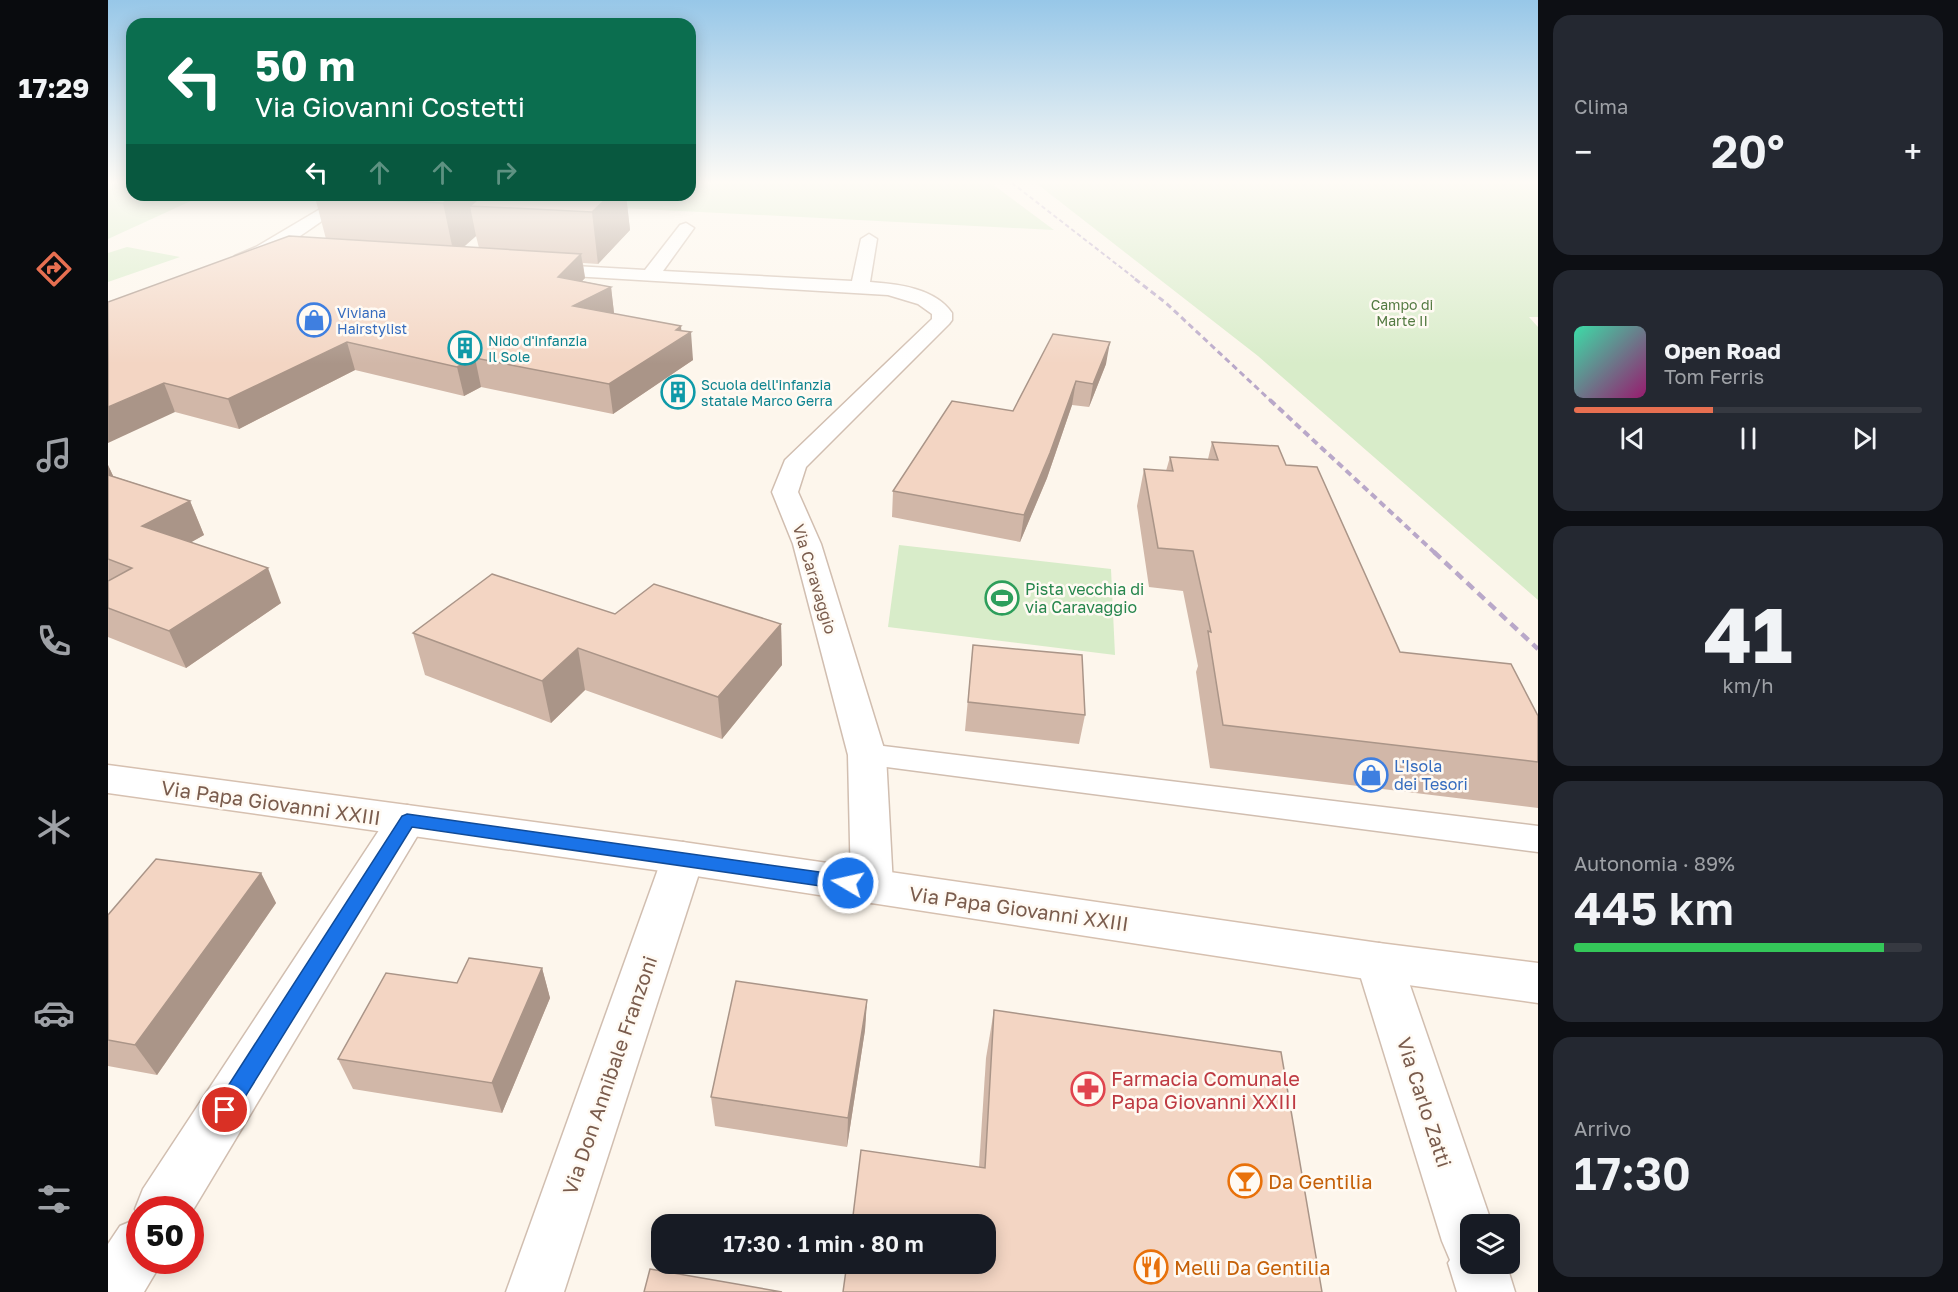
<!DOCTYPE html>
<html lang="it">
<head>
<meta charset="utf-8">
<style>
	body { margin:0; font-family:"Golos Text",sans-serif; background:#242831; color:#f1f3f6; height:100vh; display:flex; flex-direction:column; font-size:22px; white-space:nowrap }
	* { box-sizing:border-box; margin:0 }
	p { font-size:20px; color:#9ea1a6 }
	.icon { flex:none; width:33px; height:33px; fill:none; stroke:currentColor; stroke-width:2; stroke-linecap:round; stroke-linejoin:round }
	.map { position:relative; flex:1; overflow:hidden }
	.side { display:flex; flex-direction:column; gap:15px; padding:15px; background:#0d0f14; width:420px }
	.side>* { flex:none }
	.banner { position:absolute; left:18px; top:18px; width:570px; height:183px; border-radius:18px; box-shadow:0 3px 15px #0003; background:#0b6e4f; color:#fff; overflow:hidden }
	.buttons { position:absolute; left:1352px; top:1214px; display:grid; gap:12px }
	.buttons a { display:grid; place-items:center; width:60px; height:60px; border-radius:12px; background:#171b24; box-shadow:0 3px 15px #0003; font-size:30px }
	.speed { position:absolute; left:18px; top:1196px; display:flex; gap:12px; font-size:30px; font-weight:700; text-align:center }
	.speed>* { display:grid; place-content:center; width:78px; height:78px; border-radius:50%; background:#171b24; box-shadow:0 3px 15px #0003; line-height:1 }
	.speed .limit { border:9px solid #d22; background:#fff; color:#111 }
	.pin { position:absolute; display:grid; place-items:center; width:51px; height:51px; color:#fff; margin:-26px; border:3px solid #fff; border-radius:50%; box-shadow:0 2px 6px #0007 }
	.me { position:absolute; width:66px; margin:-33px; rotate:279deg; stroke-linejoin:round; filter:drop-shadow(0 0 4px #0008) }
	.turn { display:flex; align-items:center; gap:21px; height:126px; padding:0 30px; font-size:27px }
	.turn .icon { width:78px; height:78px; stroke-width:2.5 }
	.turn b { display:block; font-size:42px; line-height:51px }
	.lanes { display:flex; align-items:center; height:57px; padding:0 30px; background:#0003; justify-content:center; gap:30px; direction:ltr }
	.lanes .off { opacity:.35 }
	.big { font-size:45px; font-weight:600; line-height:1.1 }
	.side .tile { flex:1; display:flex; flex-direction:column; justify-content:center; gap:9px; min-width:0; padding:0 21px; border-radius:18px; background:#242831 }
	.side .dial { align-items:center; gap:0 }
	.dial b { font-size:78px; line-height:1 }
	.song { display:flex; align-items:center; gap:18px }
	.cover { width:72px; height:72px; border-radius:9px; background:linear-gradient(135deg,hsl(160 70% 55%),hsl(320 70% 35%)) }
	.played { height:6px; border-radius:3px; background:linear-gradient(90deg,#e76f51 40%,#363941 40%) }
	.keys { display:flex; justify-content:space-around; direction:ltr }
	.heat { display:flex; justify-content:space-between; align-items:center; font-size:33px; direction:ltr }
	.charge { height:9px; border-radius:4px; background:linear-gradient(90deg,#34c759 89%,#363941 0) }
	.trip { position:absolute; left:543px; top:1214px; width:345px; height:60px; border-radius:18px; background:#171b24; box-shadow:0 3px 15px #0003; font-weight:600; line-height:60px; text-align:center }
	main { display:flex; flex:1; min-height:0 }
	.menu { display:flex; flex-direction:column; width:108px; justify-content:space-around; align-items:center; background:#090b0e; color:#9ea1a6 }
	.menu .icon { width:42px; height:42px }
	.menu .active { color:#e76f51 }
	.menu b { font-size:27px; color:#f1f3f6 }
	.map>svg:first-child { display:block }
	.green { fill:#d8ecc9 }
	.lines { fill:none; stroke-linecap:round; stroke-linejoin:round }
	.service-casing { stroke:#d1beb0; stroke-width:3 }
	.minor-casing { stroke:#d1beb0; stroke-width:3 }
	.secondary-casing { stroke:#d6c0b0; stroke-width:3 }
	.service { fill:#fff; fill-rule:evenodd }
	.minor { fill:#fff; fill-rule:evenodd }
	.secondary { fill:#fff; fill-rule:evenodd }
	.rail-far3 { stroke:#b9a8c9; stroke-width:2; stroke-dasharray:4.5 3; stroke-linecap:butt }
	.rail-far2 { stroke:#b9a8c9; stroke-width:3; stroke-dasharray:6 4; stroke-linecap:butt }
	.rail-far1 { stroke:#b9a8c9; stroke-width:4; stroke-dasharray:7 4.5; stroke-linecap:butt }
	.rail { stroke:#b9a8c9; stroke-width:4.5; stroke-dasharray:9 6; stroke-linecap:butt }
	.wall { fill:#d1b7a8; fill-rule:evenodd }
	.shaded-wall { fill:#aa9588 }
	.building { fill:#f3d5c3; stroke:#aa9588; stroke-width:1.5 }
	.route { fill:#1a73e8; stroke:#114b97; stroke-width:1.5 }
	.labels { text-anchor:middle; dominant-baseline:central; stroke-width:5; stroke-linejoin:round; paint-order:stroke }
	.far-park-label { font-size:14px; fill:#537a41; stroke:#fffaf3 }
	.far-shop-label { font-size:14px; fill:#366cbe; stroke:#fffaf3; text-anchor:start }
	.far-culture-label { font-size:14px; fill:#0d838f; stroke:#fffaf3; text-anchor:start }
	.street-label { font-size:16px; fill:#7a5c4d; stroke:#fffaf3 }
	.leisure-label { font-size:16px; fill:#27864d; stroke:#fffaf3; text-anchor:start }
	.shop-label { font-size:16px; fill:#366cbe; stroke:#fffaf3; text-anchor:start }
	.near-street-label { font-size:20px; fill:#7a5c4d; stroke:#fffaf3 }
	.near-health-label { font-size:20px; fill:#be3a42; stroke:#fffaf3; text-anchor:start }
	.near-food-label { font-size:20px; fill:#c56008; stroke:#fffaf3; text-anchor:start }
</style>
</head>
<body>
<main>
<nav class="menu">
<b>17:29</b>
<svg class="icon active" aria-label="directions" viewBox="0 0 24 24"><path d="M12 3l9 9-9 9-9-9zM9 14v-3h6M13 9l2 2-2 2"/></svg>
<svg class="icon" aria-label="music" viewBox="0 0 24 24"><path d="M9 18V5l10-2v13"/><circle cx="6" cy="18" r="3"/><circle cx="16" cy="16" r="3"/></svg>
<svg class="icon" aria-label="phone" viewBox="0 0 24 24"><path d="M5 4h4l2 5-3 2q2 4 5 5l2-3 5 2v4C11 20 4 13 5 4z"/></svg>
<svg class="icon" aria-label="climate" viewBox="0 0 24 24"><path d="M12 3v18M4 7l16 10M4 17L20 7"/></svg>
<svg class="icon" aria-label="car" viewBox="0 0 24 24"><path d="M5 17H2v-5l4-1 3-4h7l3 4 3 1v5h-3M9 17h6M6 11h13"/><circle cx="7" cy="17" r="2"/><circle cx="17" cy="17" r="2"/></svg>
<svg class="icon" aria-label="filters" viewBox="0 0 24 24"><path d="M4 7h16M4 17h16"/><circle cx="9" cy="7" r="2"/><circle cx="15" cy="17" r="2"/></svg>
</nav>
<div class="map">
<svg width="1430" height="1292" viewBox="0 0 1430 1292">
	<rect width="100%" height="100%" fill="#fdf6ec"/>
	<!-- green -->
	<g class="green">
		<path d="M 0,183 L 24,183 L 24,195 L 96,195 L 0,239 Z"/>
		<path d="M 582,183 L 883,183 L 946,230 L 259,195 L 582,195 Z"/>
		<path d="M 928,183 L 1430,183 L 1430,317 L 1421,317 L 1430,327 L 1430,600 L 1150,356 Z"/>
		<path d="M 19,247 L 72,257 L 0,282 L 0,253 Z"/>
		<path d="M 791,545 L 1003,569 L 1007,655 L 780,627 Z"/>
	</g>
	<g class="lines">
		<!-- service casing -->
		<g class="service-casing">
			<path id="service" d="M 759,744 L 1430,826 L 1430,852 L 748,763 L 744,755 L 748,747 Z"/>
		</g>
		<!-- minor casing -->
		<g class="minor-casing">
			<g id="minor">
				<path d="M 224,202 L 230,204 L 232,207 L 230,210 C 208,224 150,270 127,264 L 124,260 L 127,256 L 148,247 Z"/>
				<path d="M 578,223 L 586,228 L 555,271 L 744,281 L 753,239 L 761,234 L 769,239 L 762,282 C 790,284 827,288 844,313 L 844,320 L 841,324 L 698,467 L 690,492 L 713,544 L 778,755 L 785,886 L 779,898 L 764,903 L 749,898 L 743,886 L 740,755 L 685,544 L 664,492 L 677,460 L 824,319 L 824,314 L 810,304 L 780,295 L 431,274 L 425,273 L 422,269 L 425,265 L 431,264 L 537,270 L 572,225 Z"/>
				<path d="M 299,805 L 313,809 L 319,820 L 82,1215 L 82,1209 L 32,1209 L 32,1260 L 55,1260 L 36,1292 L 0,1292 L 0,1244 L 12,1226 L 31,1218 L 27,1209 L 35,1189 L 285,809 Z"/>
				<path d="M 575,842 L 590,847 L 596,858 L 456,1292 L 398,1292 L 554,858 L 560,847 Z"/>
				<path d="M 1271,943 L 1287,948 L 1294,962 L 1384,1224 L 1362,1224 L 1362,1263 L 1398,1263 L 1407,1292 L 1349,1292 L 1340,1263 L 1342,1260 L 1334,1241 L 1248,962 L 1255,948 Z"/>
			</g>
		</g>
		<!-- secondary casing -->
		<g class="secondary-casing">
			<path id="secondary" d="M 0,765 L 575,842 L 1271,943 L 1430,963 L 1430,1003 L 1271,981 L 575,874 L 0,793 Z"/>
		</g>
		<!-- service -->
		<use href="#service" class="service"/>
		<!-- minor -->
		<use href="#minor" class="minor"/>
		<!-- secondary -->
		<use href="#secondary" class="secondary"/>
		<!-- rail-far3 -->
		<path class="rail-far3" d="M 904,183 L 1029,280"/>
		<!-- rail-far2 -->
		<path class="rail-far2" d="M 1027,279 L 1058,303 L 1163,401"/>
		<!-- rail-far1 -->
		<path class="rail-far1" d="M 1162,400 L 1327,553"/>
		<!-- rail -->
		<path class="rail" d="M 1326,552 L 1430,649"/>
	</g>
	<!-- wall -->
	<g class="wall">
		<path d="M 518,195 L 522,230 L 490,264 L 475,263 L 477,278 L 474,281 L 503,287 L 506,313 L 504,314 L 573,331 L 585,360 L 505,414 L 373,387 L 356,396 L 247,370 L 131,429 L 67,412 L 0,302 L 218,239 L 207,197 ZM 368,236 L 371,248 L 356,247 Z"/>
		<path d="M 998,364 L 981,407 L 964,405 L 939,478 L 912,542 L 784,517 L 785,491 L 905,411 Z"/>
		<path d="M 1104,442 L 1178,465 L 1292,652 L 1430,716 L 1430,808 L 1102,768 L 1088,672 L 1090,666 L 1075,591 L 1041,587 L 1029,506 L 1036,469 L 1058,471 L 1062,457 L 1100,459 Z"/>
		<path d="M 0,465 L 5,476 L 82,501 L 96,535 L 83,542 L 173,603 L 78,668 L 0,637 Z"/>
		<path d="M 507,614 L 673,624 L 674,665 L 614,739 L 477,690 L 443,723 L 317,675 L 305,633 Z"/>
		<path d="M 865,645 L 977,715 L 971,744 L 857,731 Z"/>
		<path d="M 153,873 L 168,903 L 49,1075 L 0,1066 L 0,915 Z"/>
		<path d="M 434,968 L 442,998 L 394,1113 L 245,1089 L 230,1059 L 349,983 Z"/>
		<path d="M 759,1000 L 757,1030 L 739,1147 L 607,1126 L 603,1097 Z"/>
		<path d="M 886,1010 L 1214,1292 L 871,1167 L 878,1058 Z"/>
	</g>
	<!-- shaded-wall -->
	<g class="shaded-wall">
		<path d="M 347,195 L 378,195 L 362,206 L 368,236 L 346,255 L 335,203 Z"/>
		<path d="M 502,195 L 518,195 L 522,230 L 490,264 L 484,212 Z"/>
		<path d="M 473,254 L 477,278 L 454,302 L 450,277 Z"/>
		<path d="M 503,287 L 506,313 L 469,333 L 465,306 Z"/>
		<path d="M 573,326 L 574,338 L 583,332 L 585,360 L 505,414 L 501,384 Z"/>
		<path d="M 239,342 L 247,370 L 131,429 L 120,399 Z"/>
		<path d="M 1002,342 L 998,364 L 981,407 L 985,384 Z"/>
		<path d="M 367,358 L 373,387 L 356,396 L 349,367 Z"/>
		<path d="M 968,381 L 964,405 L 939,478 L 912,542 L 916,515 Z"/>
		<path d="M 56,383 L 67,412 L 0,443 L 0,407 Z"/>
		<path d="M 0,465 L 7,480 L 0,484 Z"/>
		<path d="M 82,501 L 96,535 L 50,561 L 34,526 Z"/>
		<path d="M 160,568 L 173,603 L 78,668 L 61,631 Z"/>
		<path d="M 673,624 L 674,665 L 614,739 L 610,697 Z"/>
		<path d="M 470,648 L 477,690 L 443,723 L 434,681 Z"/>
		<path d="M 153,873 L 168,903 L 49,1075 L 27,1045 Z"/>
		<path d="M 434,968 L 442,998 L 394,1113 L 384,1083 Z"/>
		<path d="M 759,1000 L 757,1030 L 739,1147 L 740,1118 Z"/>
	</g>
	<!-- building -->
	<g class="building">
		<path d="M 212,195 L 347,195 L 335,203 L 207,197 Z"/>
		<path d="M 375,195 L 502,195 L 484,212 L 362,206 Z"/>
		<path d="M 181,236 L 473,254 L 450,277 L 503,287 L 465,306 L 573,326 L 568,330 L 583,332 L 501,384 L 367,358 L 349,367 L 239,342 L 120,399 L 56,383 L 0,407 L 0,302 Z"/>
		<path d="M 945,334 L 1002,342 L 985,384 L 968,381 L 942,453 L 916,515 L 785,491 L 844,401 L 905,411 Z"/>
		<path d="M 1104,442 L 1170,446 L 1178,465 L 1209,467 L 1292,652 L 1403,664 L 1430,716 L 1430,762 L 1115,725 L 1100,631 L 1103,632 L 1085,551 L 1050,548 L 1036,469 L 1065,471 L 1062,457 L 1110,460 Z"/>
		<path d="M 0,475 L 82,501 L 34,526 L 160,568 L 61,631 L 0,608 L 0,581 L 24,568 L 0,559 Z"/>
		<path d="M 384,574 L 507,614 L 546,584 L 673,624 L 610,697 L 470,648 L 434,681 L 305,633 Z"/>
		<path d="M 865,645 L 974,655 L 977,715 L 860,702 Z"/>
		<path d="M 48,859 L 153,873 L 27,1045 L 0,1040 L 0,915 Z"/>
		<path d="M 361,958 L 434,968 L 384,1083 L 230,1059 L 278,973 L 349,983 Z"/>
		<path d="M 628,981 L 759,1000 L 740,1118 L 603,1097 Z"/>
		<path d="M 886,1010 L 1173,1052 L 1214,1292 L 735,1292 L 739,1263 L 878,1263 L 878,1224 L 744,1224 L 753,1150 L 877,1168 Z"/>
		<path d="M 542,1269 L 674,1292 L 536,1292 Z"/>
	</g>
	<!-- sky -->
	<linearGradient id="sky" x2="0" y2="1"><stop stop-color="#97c7e8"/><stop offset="0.5" stop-color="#fefbf6"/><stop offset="1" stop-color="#fefbf6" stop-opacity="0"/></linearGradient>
	<rect width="1430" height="364" fill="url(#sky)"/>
	<!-- route -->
	<path class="route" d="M 299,814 L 740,876 L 746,878 L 749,883 L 746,888 L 740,890 L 304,827 L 124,1118 L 117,1121 L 109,1118 L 106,1110 L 109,1103 L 294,816 Z"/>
	<!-- icons -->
	<defs>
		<g id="shop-ring" transform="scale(1.725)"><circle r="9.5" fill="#fffaf3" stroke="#3f7fe0" stroke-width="1.5"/><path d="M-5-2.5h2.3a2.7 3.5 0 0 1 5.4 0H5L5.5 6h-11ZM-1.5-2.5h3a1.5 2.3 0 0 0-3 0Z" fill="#3f7fe0"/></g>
		<g id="building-ring" transform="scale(1.725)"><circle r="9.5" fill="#fffaf3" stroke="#0f9aa8" stroke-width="1.5"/><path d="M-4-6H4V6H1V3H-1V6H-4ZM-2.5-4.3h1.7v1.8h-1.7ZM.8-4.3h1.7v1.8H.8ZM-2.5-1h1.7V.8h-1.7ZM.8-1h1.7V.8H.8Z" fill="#0f9aa8"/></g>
		<g id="stadium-ring" transform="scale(1.725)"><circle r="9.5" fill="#fffaf3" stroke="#2e9e5b" stroke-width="1.5"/><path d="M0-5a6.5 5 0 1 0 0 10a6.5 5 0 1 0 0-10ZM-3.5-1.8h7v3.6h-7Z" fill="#2e9e5b"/></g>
		<g id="pharmacy-ring" transform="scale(1.725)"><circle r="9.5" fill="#fffaf3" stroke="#e0444e" stroke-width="1.5"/><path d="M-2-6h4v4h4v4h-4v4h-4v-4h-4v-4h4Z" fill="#e0444e"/></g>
		<g id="bar-ring" transform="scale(1.725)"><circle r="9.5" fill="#fffaf3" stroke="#e8710a" stroke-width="1.5"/><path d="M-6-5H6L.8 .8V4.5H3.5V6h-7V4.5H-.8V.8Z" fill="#e8710a"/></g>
		<g id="restaurant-ring" transform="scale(1.725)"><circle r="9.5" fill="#fffaf3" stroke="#e8710a" stroke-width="1.5"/><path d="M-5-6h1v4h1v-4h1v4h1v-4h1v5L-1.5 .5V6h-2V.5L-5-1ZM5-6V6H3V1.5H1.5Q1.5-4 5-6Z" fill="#e8710a"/></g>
	</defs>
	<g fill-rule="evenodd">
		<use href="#shop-ring" x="206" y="320"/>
		<use href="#building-ring" x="357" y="348"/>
		<use href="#building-ring" x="570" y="392"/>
		<use href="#stadium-ring" x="894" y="598"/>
		<use href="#shop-ring" x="1263" y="775"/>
		<use href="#pharmacy-ring" x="980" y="1089"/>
		<use href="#bar-ring" x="1137" y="1181"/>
		<use href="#restaurant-ring" x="1043" y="1267"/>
	</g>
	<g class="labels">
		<!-- far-park labels -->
		<g class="far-park-label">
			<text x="1294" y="304">Campo di<tspan x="1294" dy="16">Marte II</tspan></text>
		</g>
		<!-- far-shop labels -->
		<g class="far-shop-label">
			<text x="229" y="312">Viviana<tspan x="229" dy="16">Hairstylist</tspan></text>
		</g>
		<!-- far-culture labels -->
		<g class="far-culture-label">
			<text x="380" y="340">Nido d'infanzia<tspan x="380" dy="16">Il Sole</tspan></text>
			<text x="593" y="384">Scuola dell'infanzia<tspan x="593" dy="16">statale Marco Gerra</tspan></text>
		</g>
		<!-- street labels -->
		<g class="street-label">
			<text transform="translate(707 579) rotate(73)">Via Caravaggio</text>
		</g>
		<!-- leisure labels -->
		<g class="leisure-label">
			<text x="917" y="589">Pista vecchia di<tspan x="917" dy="18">via Caravaggio</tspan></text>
		</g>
		<!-- shop labels -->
		<g class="shop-label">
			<text x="1286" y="766">L'Isola<tspan x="1286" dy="18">dei Tesori</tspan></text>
		</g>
		<!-- near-street labels -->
		<g class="near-street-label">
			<text transform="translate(163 802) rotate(8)">Via Papa Giovanni XXIII</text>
			<text transform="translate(911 908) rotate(8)">Via Papa Giovanni XXIII</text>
			<text transform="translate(501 1075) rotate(-71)">Via Don Annibale Franzoni</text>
			<text transform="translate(1317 1102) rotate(72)">Via Carlo Zatti</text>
		</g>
		<!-- near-health labels -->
		<g class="near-health-label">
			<text x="1003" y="1078">Farmacia Comunale<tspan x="1003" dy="23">Papa Giovanni XXIII</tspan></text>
		</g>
		<!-- near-food labels -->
		<g class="near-food-label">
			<text x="1160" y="1181">Da Gentilia</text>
			<text x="1066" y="1267">Melli Da Gentilia</text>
		</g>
	</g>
</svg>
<div class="buttons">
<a><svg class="icon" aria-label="layers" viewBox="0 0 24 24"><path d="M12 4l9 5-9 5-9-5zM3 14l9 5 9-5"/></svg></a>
</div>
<div class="speed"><div class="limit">50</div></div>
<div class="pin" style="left:117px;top:1110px;background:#d93025"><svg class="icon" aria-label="arrive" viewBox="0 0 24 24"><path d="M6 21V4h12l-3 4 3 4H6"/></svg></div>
<svg class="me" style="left:740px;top:883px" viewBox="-20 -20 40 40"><circle r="17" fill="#1a73e8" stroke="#fff" stroke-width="3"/><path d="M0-11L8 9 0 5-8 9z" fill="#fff"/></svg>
<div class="trip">17:30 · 1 min · 80 m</div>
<div class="banner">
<div class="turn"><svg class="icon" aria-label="left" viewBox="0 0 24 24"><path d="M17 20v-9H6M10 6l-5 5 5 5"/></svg><div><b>50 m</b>Via Giovanni Costetti</div></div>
<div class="lanes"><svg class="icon" aria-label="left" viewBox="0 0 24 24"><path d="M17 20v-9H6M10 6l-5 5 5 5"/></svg><svg class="icon off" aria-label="ahead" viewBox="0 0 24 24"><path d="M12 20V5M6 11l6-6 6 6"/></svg><svg class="icon off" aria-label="ahead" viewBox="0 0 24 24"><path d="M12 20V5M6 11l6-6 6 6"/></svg><svg class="icon off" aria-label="right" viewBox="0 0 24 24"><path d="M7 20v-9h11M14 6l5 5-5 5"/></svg></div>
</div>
</div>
<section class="side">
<div class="tile"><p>Clima</p>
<div class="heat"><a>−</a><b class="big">20°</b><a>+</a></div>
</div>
<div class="tile">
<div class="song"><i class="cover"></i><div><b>Open Road</b><p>Tom Ferris</p></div></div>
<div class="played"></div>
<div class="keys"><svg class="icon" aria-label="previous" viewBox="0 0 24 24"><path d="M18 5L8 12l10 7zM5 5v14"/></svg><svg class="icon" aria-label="pause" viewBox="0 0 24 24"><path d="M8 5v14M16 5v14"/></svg><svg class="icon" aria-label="next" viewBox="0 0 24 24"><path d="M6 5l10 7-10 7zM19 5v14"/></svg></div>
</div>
<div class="tile dial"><b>41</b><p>km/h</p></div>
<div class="tile"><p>Autonomia · 89%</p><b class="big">445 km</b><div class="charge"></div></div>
<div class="tile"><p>Arrivo</p><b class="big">17:30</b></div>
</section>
</main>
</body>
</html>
